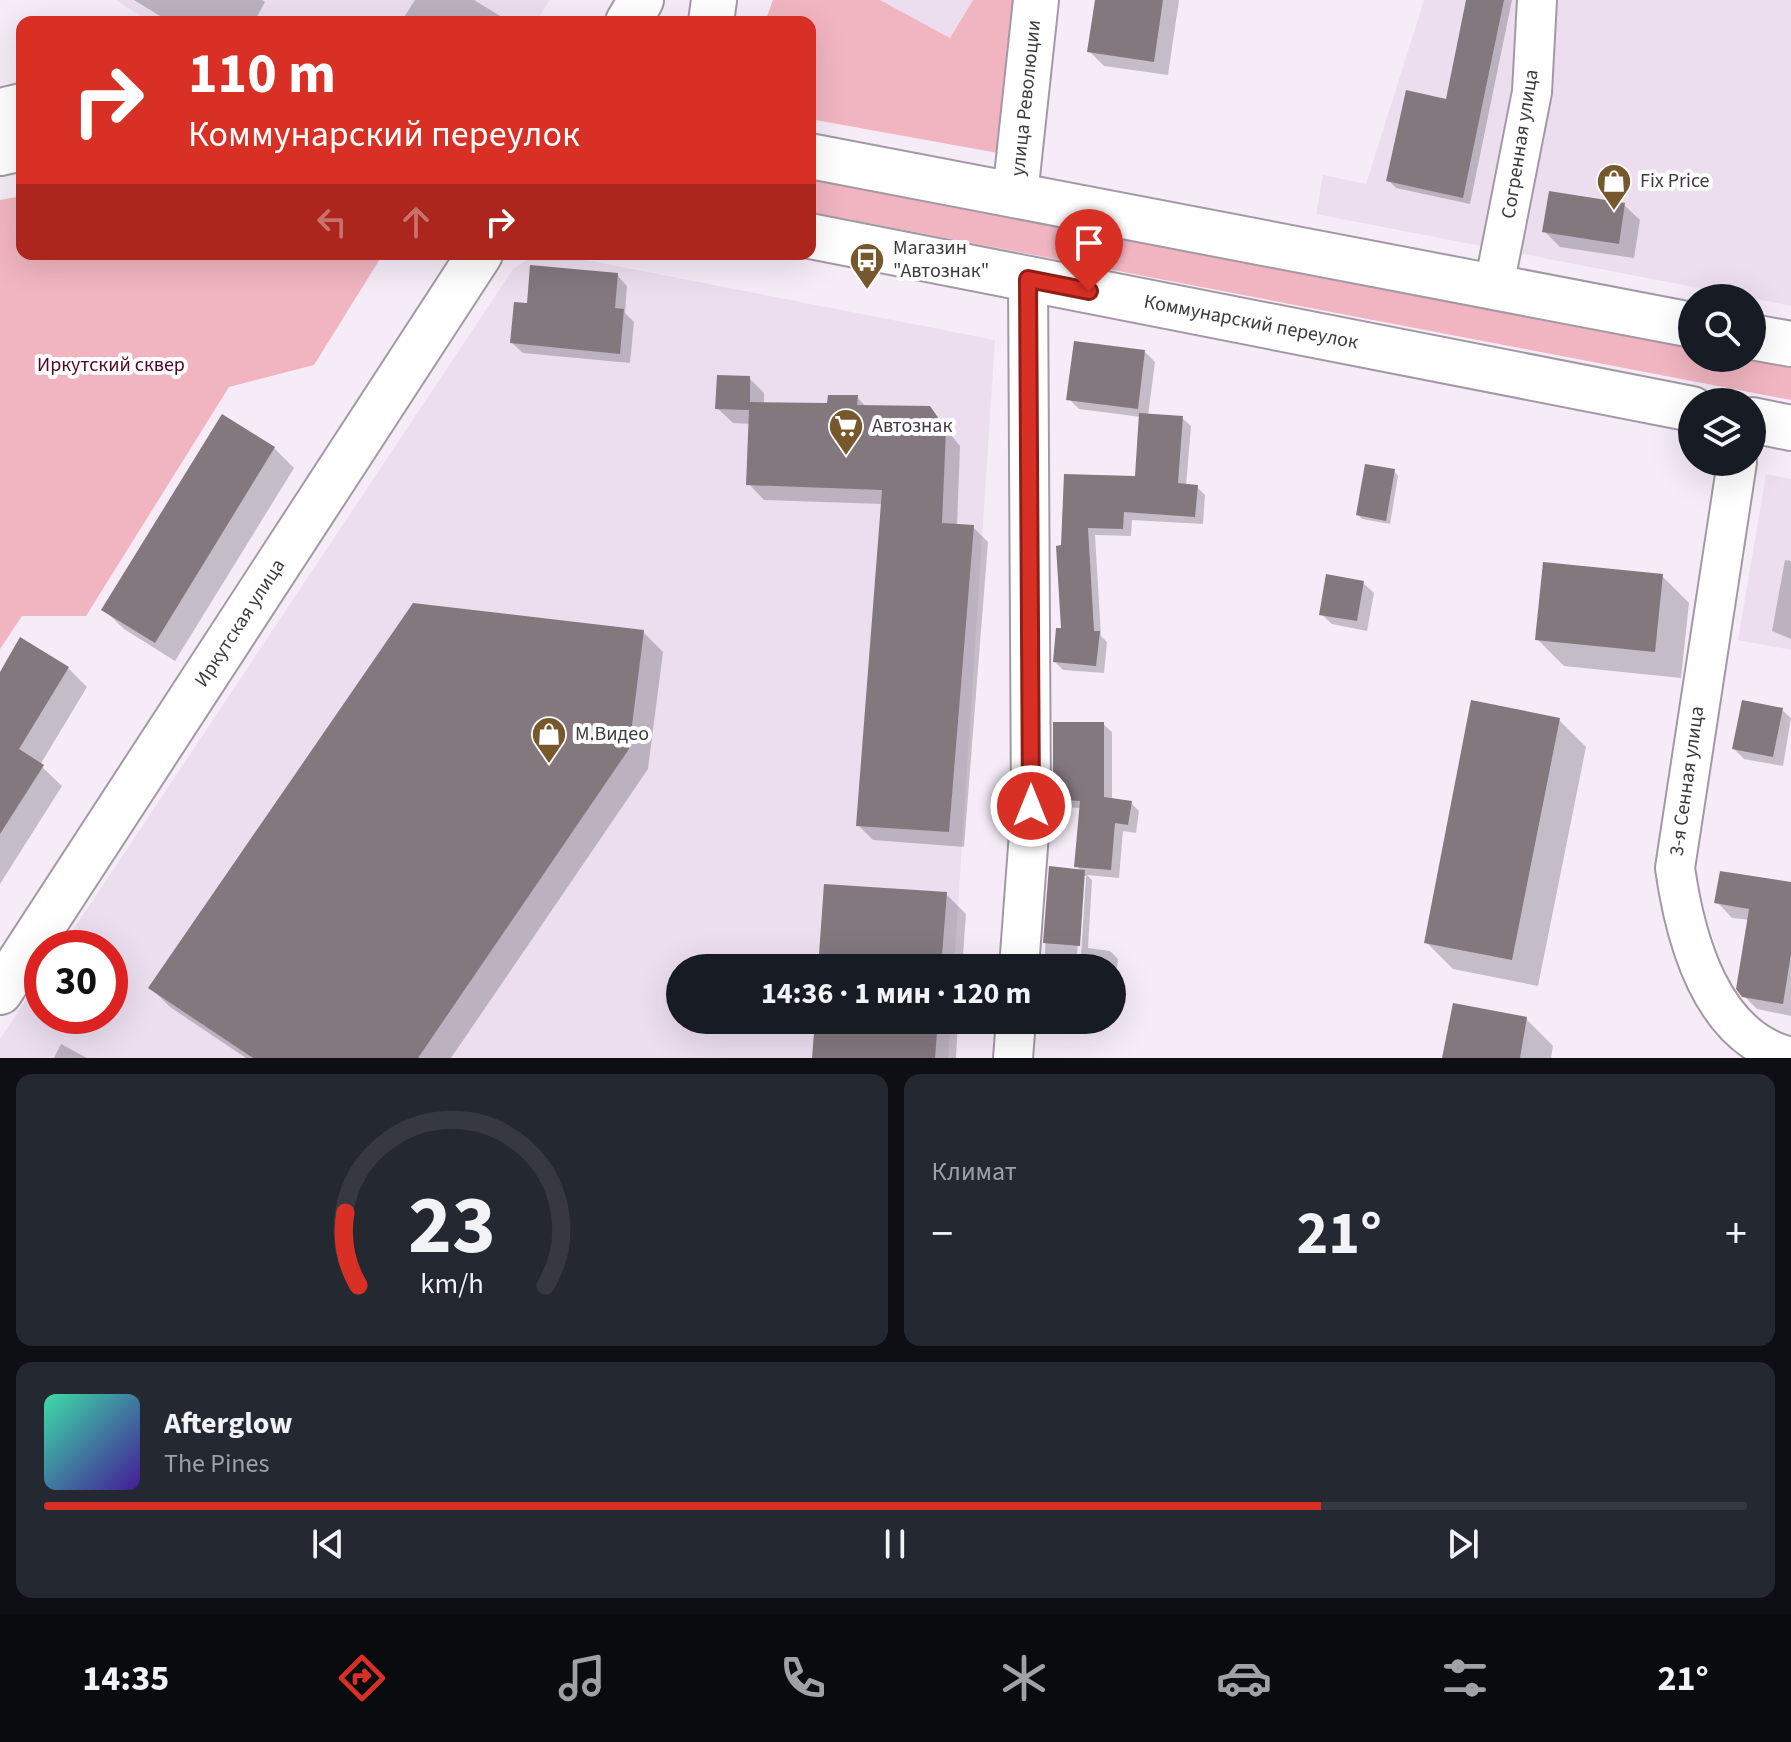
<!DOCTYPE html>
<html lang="ru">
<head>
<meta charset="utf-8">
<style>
	body { margin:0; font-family:"Source Sans 3",sans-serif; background:#242831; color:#f1f3f6; height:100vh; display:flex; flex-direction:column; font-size:30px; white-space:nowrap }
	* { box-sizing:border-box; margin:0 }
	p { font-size:26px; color:#9ea1a6 }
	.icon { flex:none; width:44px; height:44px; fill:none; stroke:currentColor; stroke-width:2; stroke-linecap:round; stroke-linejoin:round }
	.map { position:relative; height:1058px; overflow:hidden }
	.side { display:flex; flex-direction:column; gap:16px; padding:16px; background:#0d0f14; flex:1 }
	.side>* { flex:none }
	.guide { position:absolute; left:16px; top:16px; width:800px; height:244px; border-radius:16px; box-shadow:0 8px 32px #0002; background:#d93025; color:#fff; overflow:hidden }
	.tools { position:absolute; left:1678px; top:284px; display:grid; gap:16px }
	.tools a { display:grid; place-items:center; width:88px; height:88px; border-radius:50%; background:#171b24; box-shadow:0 8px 32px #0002; font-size:40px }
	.speed { position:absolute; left:24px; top:930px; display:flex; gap:16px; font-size:40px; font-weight:700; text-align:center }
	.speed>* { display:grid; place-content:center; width:104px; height:104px; border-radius:50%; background:#171b24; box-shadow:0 8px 32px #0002; line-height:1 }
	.speed .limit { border:12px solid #d22; background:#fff; color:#111 }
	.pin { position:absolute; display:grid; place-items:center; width:68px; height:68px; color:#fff; margin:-82px -34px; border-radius:50% 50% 50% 0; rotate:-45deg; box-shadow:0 0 8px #0007 }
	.pin .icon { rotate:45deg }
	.me { position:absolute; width:88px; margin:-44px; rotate:0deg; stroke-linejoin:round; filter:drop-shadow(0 0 6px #0008) }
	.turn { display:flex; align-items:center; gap:28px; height:168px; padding:0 40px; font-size:36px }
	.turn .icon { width:104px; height:104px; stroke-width:2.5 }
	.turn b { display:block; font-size:56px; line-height:68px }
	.lanes { display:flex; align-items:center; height:76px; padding:0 40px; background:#0003; justify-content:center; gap:40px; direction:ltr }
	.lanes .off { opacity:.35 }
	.big { font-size:60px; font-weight:700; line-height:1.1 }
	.side .tile { flex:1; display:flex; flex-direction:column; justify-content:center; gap:12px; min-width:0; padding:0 28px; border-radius:16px; background:#242831 }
	.side .dial { align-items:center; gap:0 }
	.dial svg { height:208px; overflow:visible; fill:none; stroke:#363941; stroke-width:7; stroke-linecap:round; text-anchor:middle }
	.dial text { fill:#f1f3f6; stroke:none }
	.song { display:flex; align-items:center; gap:24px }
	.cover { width:96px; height:96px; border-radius:12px; background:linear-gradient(135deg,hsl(160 70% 55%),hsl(260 70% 35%)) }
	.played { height:8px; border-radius:4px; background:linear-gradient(90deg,#d93025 75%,#363941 75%) }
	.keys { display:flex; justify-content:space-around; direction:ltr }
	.heat { display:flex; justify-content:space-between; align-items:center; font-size:44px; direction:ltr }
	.side .tiles { flex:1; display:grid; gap:16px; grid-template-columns:1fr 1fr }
	.tile:last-child { grid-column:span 2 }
	.trip { position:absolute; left:666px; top:954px; width:460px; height:80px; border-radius:40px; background:#171b24; box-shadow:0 8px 32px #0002; font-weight:700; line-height:80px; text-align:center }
	.tabs { display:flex; height:128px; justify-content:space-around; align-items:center; background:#090b0e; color:#9ea1a6 }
	.tabs .icon { width:56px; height:56px }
	.tabs .current { color:#d93025 }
	.tabs b { font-size:36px; color:#f1f3f6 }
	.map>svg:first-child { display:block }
	.built { fill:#ecdeef }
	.green { fill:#f1b5c1 }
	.shadow { fill:#0003; fill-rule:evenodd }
	.building { fill:#84787f }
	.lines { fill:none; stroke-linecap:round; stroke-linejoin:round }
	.minor-casing { stroke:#a299a4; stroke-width:42 }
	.major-casing { stroke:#a299a4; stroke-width:48 }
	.minor { stroke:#fff; stroke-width:38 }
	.major { stroke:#fff; stroke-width:44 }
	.route-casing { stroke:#8d1f18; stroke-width:20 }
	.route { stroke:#d93025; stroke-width:14 }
	.labels { text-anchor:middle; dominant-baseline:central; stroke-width:8; stroke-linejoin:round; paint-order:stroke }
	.street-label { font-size:20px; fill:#3e3b3f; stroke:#fff }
	.poi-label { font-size:20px; fill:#3e3b3f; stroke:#fff; text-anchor:start }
	.park-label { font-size:20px; fill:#560625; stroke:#fff }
</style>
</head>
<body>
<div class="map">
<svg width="1791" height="1058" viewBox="0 0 1791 1058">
	<rect width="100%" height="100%" fill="#f6ecf8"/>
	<!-- built -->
	<g class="built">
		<path d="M 116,0 L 550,0 L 536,22 L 150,22 Z"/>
		<path d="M 880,0 L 973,0 L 950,38 Z"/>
		<path d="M 1424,0 L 1791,0 L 1791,306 L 1316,214 L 1323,175 L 1366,184 Z"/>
		<path d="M 536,254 L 555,254 L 995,340 L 954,968 L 680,968 L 680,1020 L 951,1020 L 948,1058 L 0,1058 L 0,1039 L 42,976 L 42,1016 L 110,1016 L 110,948 L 61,948 L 513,269 Z"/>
		<path d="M 1766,474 L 1791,479 L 1791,650 L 1738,640 Z"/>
	</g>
	<!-- green -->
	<g class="green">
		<path d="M 773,0 L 880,0 L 950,38 L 973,0 L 1021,0 L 1009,155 L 810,119 L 810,22 L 765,22 Z"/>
		<path d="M 810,178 L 1692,347 L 1692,358 L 1747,358 L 1791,366 L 1791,400 L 810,212 Z"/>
		<path d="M 22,196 L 22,254 L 383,254 L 314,365 L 229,387 L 86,616 L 22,616 L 0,649 L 0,200 Z"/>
	</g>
	<!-- shadow -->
	<g class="shadow">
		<path d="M 134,0 L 262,0 L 265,2 L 254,22 L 170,22 Z"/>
		<path d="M 415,0 L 474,0 L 510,22 L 401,22 Z"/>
		<path d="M 1097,0 L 1179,0 L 1168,75 L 1104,66 L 1089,51 Z"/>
		<path d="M 1468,0 L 1512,0 L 1470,204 L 1396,188 L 1388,180 L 1448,102 Z"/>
		<path d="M 1624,205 L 1640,220 L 1634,258 L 1560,247 L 1544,231 Z"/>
		<path d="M 617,275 L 627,286 L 625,313 L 634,322 L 630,363 L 523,353 L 512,343 Z"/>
		<path d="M 1145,352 L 1155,362 L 1148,416 L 1182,418 L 1191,426 L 1186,486 L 1197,487 L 1205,495 L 1203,524 L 1132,520 L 1131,536 L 1095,535 L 1101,636 L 1107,642 L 1104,673 L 1063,670 L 1055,662 L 1063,630 L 1063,547 L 1137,478 L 1141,417 L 1079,409 L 1069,399 Z"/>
		<path d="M 749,378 L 764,393 L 764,404 L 829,405 L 857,397 L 867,408 L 929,408 L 960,446 L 957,526 L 973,527 L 988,542 L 964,847 L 873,840 L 858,825 L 883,504 L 764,500 L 749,484 L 751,424 L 733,423 L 717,408 Z"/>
		<path d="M 274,448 L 294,468 L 175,661 L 124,629 L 104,610 Z"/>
		<path d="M 1394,471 L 1398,476 L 1390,524 L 1362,519 L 1358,515 Z"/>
		<path d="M 1785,560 L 1791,561 L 1791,639 L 1772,631 Z"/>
		<path d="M 1662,576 L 1689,603 L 1681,678 L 1564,666 L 1537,639 Z"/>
		<path d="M 1363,583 L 1374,593 L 1367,631 L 1332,624 L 1321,614 Z"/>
		<path d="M 643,632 L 663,652 L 648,769 L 451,1058 L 246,1058 L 170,1007 L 150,987 Z"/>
		<path d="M 68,668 L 87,687 L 40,765 L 62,786 L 0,884 L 0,675 Z"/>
		<path d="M 1782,710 L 1791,718 L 1783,766 L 1744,759 L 1734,749 Z"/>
		<path d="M 1559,720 L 1586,747 L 1538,986 L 1453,969 L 1426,942 Z"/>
		<path d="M 1103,724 L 1112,732 L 1112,798 L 1131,803 L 1139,811 L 1136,833 L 1123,831 L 1119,878 L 1087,875 L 1092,880 L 1088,948 L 1110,951 L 1118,959 L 1114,990 L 1112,968 L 1044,968 L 1050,868 L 1082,872 L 1076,866 L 1081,808 L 1064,807 L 1055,798 ZM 1082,876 L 1086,876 L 1081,955 L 1077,955 Z"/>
		<path d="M 1791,884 L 1791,1016 L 1757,1009 L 1741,993 L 1750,920 L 1732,918 L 1717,902 Z"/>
		<path d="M 946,894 L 966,914 L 962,968 L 820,968 Z"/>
		<path d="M 1526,1019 L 1553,1046 L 1551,1058 L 1445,1058 Z"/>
		<path d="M 817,1020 L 958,1020 L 956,1058 L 814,1058 Z"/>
		<path d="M 1040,1020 L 1077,1020 L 1076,1032 L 1048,1030 Z"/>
		<path d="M 61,1044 L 87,1058 L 54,1058 Z"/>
	</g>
	<!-- building -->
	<g class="building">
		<path d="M 1095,0 L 1163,0 L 1154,62 L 1087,52 Z"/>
		<path d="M 1466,0 L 1504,0 L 1463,198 L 1386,181 L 1406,90 L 1446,99 Z"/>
		<path d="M 1549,191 L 1625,203 L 1619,244 L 1542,232 Z"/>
		<path d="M 530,265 L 618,273 L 615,308 L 624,309 L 620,354 L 510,343 L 514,302 L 527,303 Z"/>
		<path d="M 1074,341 L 1145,350 L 1138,409 L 1066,400 Z"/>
		<path d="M 717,375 L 750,376 L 750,408 L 750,402 L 827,403 L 828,395 L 858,395 L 857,405 L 930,406 L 946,429 L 942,523 L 974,525 L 949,832 L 856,826 L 882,490 L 746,485 L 749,410 L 715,409 Z"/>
		<path d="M 1139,413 L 1183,416 L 1178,483 L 1198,485 L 1195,517 L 1124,512 L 1123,529 L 1088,528 L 1094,631 L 1100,631 L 1096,666 L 1053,662 L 1056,628 L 1061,628 L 1056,546 L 1061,545 L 1064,474 L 1135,476 Z"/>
		<path d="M 222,414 L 275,447 L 155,643 L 101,610 Z"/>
		<path d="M 1365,464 L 1395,469 L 1386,521 L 1356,515 Z"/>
		<path d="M 1543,562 L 1663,574 L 1655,652 L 1535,640 Z"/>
		<path d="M 1326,574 L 1364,581 L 1357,621 L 1319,615 Z"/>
		<path d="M 413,603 L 644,630 L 629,749 L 418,1058 L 253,1058 L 148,988 Z"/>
		<path d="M 20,637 L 69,667 L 19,749 L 44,765 L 0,834 L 0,672 Z"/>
		<path d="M 1471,700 L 1560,718 L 1512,960 L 1424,943 Z"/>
		<path d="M 1742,700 L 1783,708 L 1773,757 L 1732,749 Z"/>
		<path d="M 1053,722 L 1104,722 L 1104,797 L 1132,801 L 1128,825 L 1115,823 L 1111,870 L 1074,867 L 1080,801 L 1053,799 Z"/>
		<path d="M 1049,866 L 1085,870 L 1080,946 L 1043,943 Z"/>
		<path d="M 1720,871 L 1791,882 L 1791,954 L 1783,1004 L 1742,997 L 1736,989 L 1749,909 L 1714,903 Z"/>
		<path d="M 824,884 L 947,892 L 941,968 L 818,968 Z"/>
		<path d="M 1453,1003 L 1527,1017 L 1520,1058 L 1442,1058 Z"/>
		<path d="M 815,1020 L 938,1020 L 935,1058 L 812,1058 Z"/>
	</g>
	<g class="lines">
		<!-- minor casing -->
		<g class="minor-casing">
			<g id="minor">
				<path d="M 1494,286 L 1532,92 L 1537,0"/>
				<path d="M 1737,462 L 1675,868 C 1685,938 1711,1038 1791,1057"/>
				<path d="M 1019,968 L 1031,806 L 1028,279"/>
				<path d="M 1013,1058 L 1016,1020"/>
			</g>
		</g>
		<!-- major casing -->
		<g class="major-casing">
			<g id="major">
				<path d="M 628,22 L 641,0"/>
				<path d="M 711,22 L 714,0"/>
				<path d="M 0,111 L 22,106"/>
				<path d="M 0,153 L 22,148"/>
				<path d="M 810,156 L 1692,325"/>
				<path d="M 1015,195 L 1036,0"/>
				<path d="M 810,236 L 1692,409"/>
				<path d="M 1752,337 L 1791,344"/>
				<path d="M 1752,420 L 1791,428"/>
				<path d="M 0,992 L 480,254"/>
			</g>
		</g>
		<!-- minor -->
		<use href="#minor" class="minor"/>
		<!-- major -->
		<use href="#major" class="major"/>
	</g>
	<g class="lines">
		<!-- route casing -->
		<g class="route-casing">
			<path id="route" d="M 1031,806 L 1028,279 L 1089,291"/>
		</g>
		<!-- route -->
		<use href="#route" class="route"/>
	</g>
	<!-- icons -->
	<defs>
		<g id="shop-pin" transform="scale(1.8)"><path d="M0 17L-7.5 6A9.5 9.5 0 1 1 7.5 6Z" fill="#76582c" stroke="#fff"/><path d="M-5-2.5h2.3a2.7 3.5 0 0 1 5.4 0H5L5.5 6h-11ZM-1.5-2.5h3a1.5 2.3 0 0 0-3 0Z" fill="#fff"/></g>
		<g id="bus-pin" transform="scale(1.8)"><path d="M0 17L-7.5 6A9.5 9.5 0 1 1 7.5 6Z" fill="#76582c" stroke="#fff"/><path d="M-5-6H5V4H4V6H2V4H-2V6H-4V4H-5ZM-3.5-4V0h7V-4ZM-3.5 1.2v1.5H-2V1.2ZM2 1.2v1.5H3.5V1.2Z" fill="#fff"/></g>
		<g id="supermarket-pin" transform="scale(1.8)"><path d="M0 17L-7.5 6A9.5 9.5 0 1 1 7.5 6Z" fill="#76582c" stroke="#fff"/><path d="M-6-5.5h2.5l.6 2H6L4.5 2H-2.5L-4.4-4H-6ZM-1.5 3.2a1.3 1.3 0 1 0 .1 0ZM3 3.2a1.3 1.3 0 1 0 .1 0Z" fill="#fff"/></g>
	</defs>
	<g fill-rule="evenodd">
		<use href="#shop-pin" x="1614" y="181"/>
		<use href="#bus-pin" x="867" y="260"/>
		<use href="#supermarket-pin" x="846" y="426"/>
		<use href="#shop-pin" x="549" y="734"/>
	</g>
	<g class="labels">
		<!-- street labels -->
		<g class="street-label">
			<text transform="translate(1026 98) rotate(-84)">улица Революции</text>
			<text transform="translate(1520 144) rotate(-81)">Согренная улица</text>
			<text transform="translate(1251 322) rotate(11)">Коммунарский переулок</text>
			<text transform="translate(240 623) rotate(-57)">Иркутская улица</text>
			<text transform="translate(1687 781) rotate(-82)">3-я Сенная улица</text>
		</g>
		<!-- poi labels -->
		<g class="poi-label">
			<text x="1640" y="181">Fix Price</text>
			<text x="893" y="248">Магазин<tspan x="893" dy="23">"Автознак"</tspan></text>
			<text x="872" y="426">Автознак</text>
			<text x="575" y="734">М.Видео</text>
		</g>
		<!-- park labels -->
		<g class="park-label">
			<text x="111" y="365">Иркутский сквер</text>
		</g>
	</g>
</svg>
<div class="tools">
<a><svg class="icon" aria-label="search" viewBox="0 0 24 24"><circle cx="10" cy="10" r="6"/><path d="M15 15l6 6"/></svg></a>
<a><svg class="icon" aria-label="layers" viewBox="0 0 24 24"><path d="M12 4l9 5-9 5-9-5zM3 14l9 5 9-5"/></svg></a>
</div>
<div class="speed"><div class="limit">30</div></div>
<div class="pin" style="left:1089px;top:291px;background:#d93025"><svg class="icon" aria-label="arrive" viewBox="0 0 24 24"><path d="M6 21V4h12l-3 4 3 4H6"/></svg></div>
<svg class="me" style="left:1031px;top:806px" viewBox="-20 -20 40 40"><circle r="17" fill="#d93025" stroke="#fff" stroke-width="3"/><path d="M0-11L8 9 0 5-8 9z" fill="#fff"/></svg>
<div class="trip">14:36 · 1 мин · 120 m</div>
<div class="guide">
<div class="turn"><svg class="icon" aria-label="right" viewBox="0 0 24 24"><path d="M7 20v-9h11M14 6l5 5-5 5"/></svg><div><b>110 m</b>Коммунарский переулок</div></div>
<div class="lanes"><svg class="icon off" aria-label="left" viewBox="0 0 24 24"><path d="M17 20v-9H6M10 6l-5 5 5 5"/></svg><svg class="icon off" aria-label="ahead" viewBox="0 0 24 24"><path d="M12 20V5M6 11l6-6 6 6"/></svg><svg class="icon" aria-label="right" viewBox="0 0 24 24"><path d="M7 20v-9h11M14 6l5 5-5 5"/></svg></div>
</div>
</div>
<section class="side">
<div class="tiles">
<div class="tile dial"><svg viewBox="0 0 100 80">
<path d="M14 69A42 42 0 1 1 86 69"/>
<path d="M14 69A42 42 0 0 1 9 41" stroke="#d93025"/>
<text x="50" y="56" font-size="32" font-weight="700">23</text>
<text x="50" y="72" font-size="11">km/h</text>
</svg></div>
<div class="tile"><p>Климат</p>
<div class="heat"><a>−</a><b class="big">21°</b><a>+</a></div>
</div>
<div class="tile">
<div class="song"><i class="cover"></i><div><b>Afterglow</b><p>The Pines</p></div></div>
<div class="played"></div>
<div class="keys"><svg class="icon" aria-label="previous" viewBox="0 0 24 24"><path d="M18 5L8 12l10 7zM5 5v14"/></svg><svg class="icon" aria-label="pause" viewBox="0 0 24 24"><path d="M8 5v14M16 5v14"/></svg><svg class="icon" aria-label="next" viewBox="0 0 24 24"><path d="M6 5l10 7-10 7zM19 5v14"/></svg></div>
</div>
</div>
</section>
<nav class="tabs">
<b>14:35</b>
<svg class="icon current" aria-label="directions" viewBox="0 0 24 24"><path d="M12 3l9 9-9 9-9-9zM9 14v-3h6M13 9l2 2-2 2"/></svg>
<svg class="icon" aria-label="music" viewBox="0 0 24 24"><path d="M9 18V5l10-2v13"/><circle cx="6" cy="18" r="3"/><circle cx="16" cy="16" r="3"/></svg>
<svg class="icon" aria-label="phone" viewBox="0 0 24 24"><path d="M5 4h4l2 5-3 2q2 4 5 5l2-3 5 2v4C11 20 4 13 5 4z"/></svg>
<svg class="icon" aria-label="climate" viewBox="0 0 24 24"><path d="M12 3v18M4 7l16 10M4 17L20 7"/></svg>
<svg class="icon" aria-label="car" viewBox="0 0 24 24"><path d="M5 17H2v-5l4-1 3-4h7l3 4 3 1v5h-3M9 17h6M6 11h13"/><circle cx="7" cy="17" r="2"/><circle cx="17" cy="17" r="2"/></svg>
<svg class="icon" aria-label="filters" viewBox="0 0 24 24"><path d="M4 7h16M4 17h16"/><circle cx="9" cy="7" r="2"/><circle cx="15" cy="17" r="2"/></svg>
<b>21°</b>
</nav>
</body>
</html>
